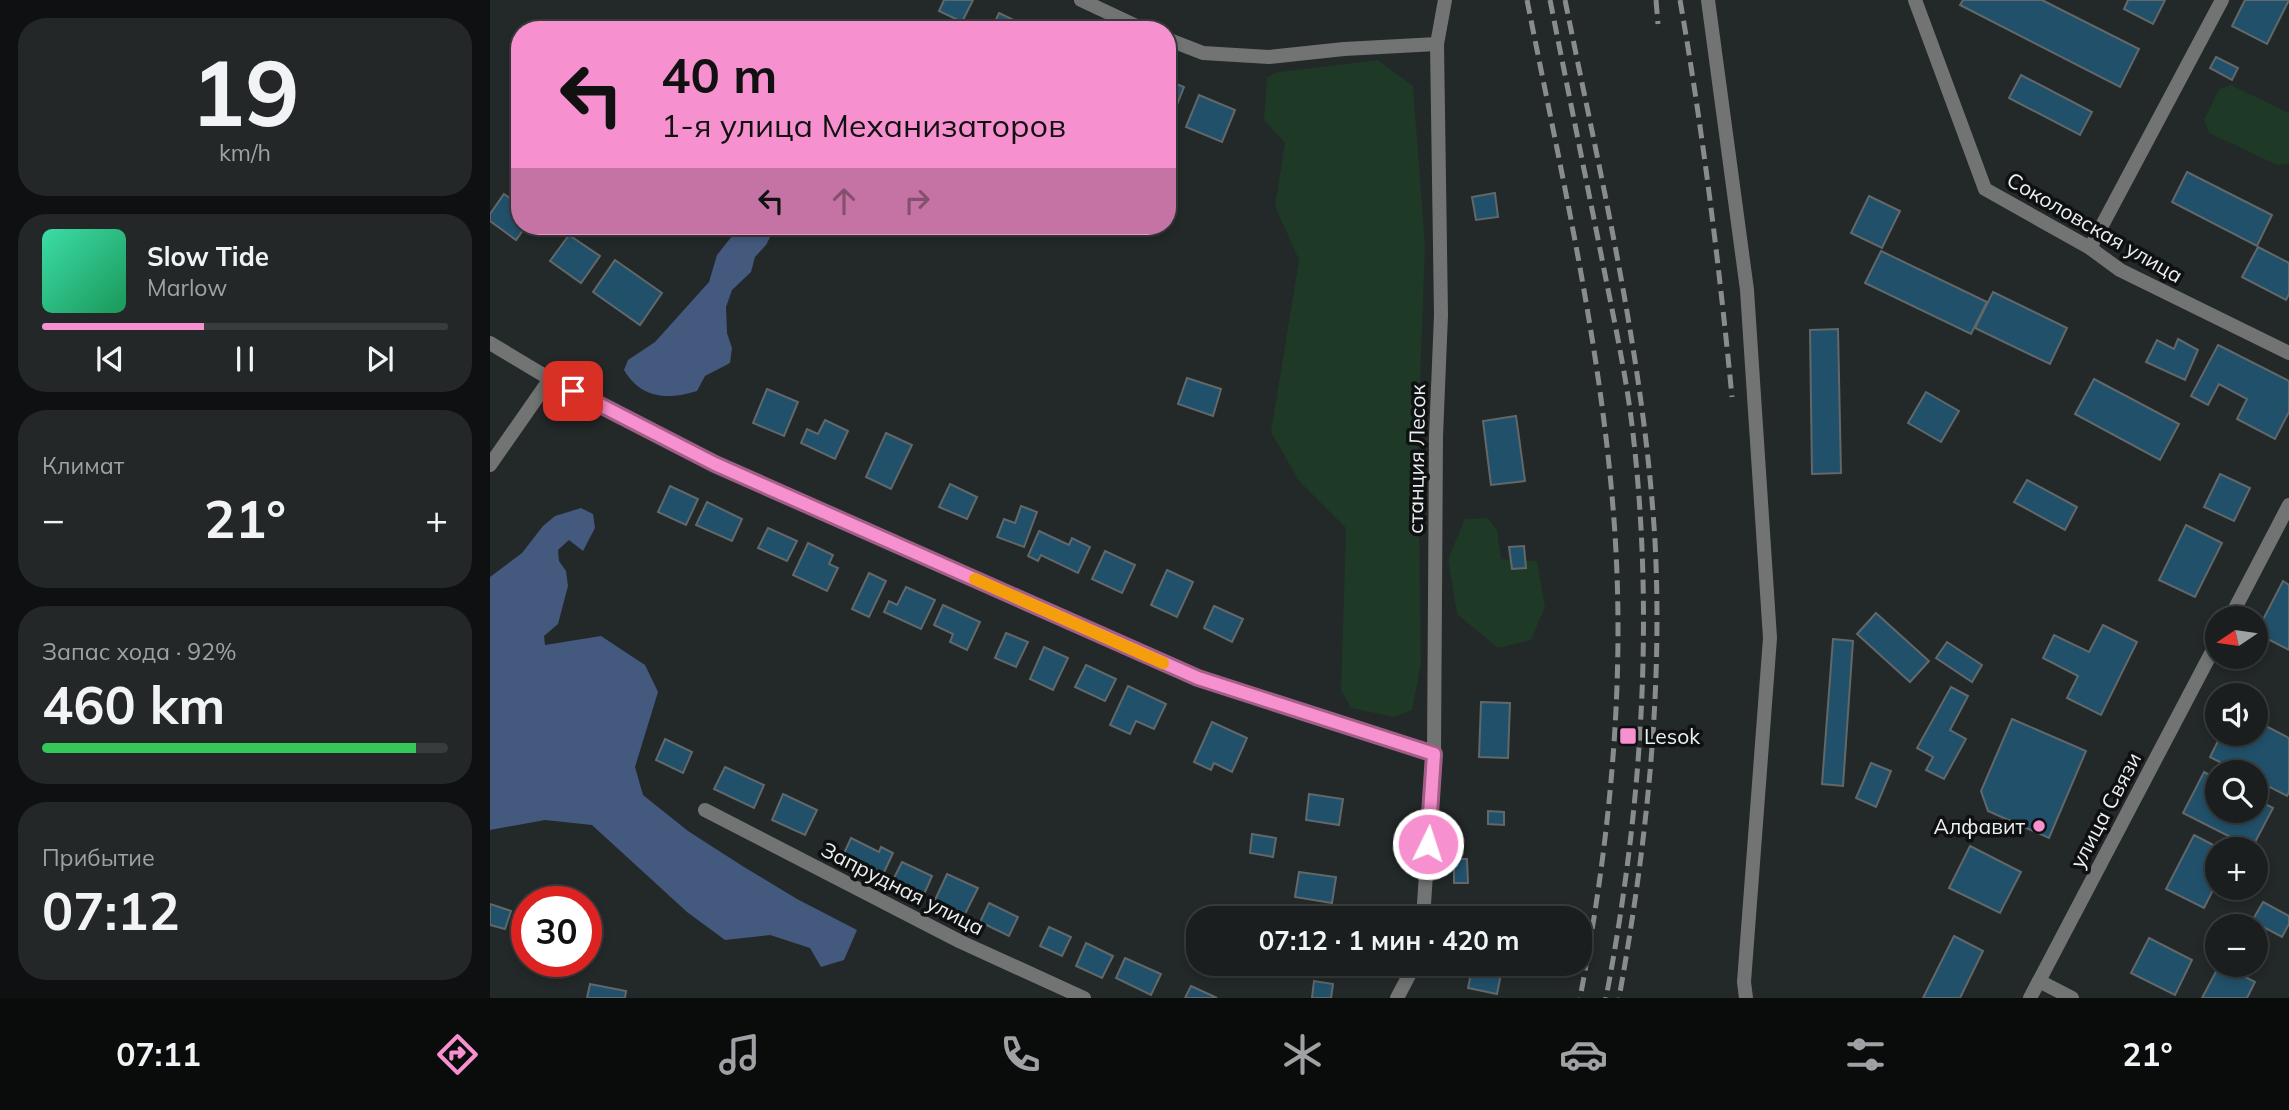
<!DOCTYPE html>
<html lang="ru">
<head>
<meta charset="utf-8">
<style>
	body { margin:0; font-family:Mulish,sans-serif; background:#232728; color:#f1f3f6; height:100vh; display:flex; flex-direction:column; font-size:26px; white-space:nowrap }
	* { box-sizing:border-box; margin:0 }
	p { font-size:23px; color:#9fa2a4 }
	.icon { flex:none; width:38px; height:38px; fill:none; stroke:currentColor; stroke-width:2; stroke-linecap:round; stroke-linejoin:round }
	.map { position:relative; flex:1; overflow:hidden }
	.sheet { display:flex; flex-direction:column; gap:18px; padding:18px; background:#0e1011; width:490px }
	.sheet>* { flex:none }
	.guide { position:absolute; left:21px; top:21px; width:665px; height:214px; border-radius:28px; box-shadow:0 4px 10px #0003,0 0 0 2px #383c3d; background:#f790ce; color:#111; overflow:hidden }
	.needle { width:46px; rotate:257deg }
	.buttons { position:absolute; left:1715px; top:606px; display:grid; gap:14px }
	.buttons a { display:grid; place-items:center; width:63px; height:63px; border-radius:50%; background:#1a1e1f; box-shadow:0 4px 10px #0003,0 0 0 2px #383c3d; font-size:35px }
	.speed { position:absolute; left:21px; top:886px; display:flex; gap:14px; font-size:35px; font-weight:700; text-align:center }
	.speed>* { display:grid; place-content:center; width:91px; height:91px; border-radius:50%; background:#1a1e1f; box-shadow:0 4px 10px #0003,0 0 0 2px #383c3d; line-height:1 }
	.speed .limit { border:10px solid #d22; background:#fff; color:#111 }
	.pin { position:absolute; display:grid; place-items:center; width:60px; height:60px; color:#fff; margin:-30px; border-radius:14px; box-shadow:0 4px 10px #0006 }
	.me { position:absolute; width:77px; margin:-38px; rotate:4deg; stroke-linejoin:round; filter:drop-shadow(0 0 5px #0008) }
	.turn { display:flex; align-items:center; gap:24px; height:147px; padding:0 35px; font-size:32px }
	.turn .icon { width:91px; height:91px; stroke-width:2.5 }
	.turn b { display:block; font-size:49px; line-height:60px }
	.lanes { display:flex; align-items:center; height:66px; padding:0 35px; background:#0003; justify-content:center; gap:35px; direction:ltr }
	.lanes .off { opacity:.35 }
	.big { font-size:52px; font-weight:700; line-height:1.1 }
	.sheet .tile { flex:1; display:flex; flex-direction:column; justify-content:center; gap:10px; min-width:0; padding:0 24px; border-radius:28px; background:#232728 }
	.sheet .dial { align-items:center; gap:0 }
	.dial b { font-size:91px; line-height:1 }
	.song { display:flex; align-items:center; gap:21px }
	.cover { width:84px; height:84px; border-radius:10px; background:linear-gradient(135deg,hsl(160 70% 55%),hsl(150 70% 35%)) }
	.played { height:7px; border-radius:4px; background:linear-gradient(90deg,#f790ce 40%,#383c3d 40%) }
	.keys { display:flex; justify-content:space-around; direction:ltr }
	.heat { display:flex; justify-content:space-between; align-items:center; font-size:38px; direction:ltr }
	.charge { height:10px; border-radius:5px; background:linear-gradient(90deg,#34c759 92%,#383c3d 0) }
	.trip { position:absolute; left:696px; top:906px; width:406px; height:70px; border-radius:28px; background:#1a1e1f; box-shadow:0 4px 10px #0003,0 0 0 2px #383c3d; font-weight:700; line-height:70px; text-align:center }
	.dock { display:flex; height:112px; justify-content:space-around; align-items:center; background:#0a0c0c; color:#9fa2a4 }
	.dock .icon { width:49px; height:49px }
	.dock .active { color:#f790ce }
	.dock b { font-size:32px; color:#f1f3f6 }
	main { display:flex; flex:1; min-height:0 }
	.map>svg:first-child { display:block }
	.green { fill:#1e3926 }
	.water { fill:#44597e }
	.building { fill:#21516a; stroke:#626769; stroke-width:2 }
	.lines { fill:none; stroke-linecap:round; stroke-linejoin:round }
	.minor { stroke:#727474; stroke-width:14 }
	.tertiary { stroke:#727474; stroke-width:14 }
	.rail { stroke:#888c8d; stroke-width:5; stroke-dasharray:14 7; stroke-linecap:butt }
	.route-casing { stroke:#a15e86; stroke-width:18 }
	.route { stroke:#f790ce; stroke-width:12 }
	.slow { stroke:#f59e0b; stroke-width:12 }
	.poi-dot { fill:#f790ce; stroke:#0e1011; stroke-width:2.5 }
	.labels { text-anchor:middle; dominant-baseline:central; stroke-width:7; stroke-linejoin:round; paint-order:stroke }
	.street-label { font-size:21px; fill:#ecf0f0; stroke:#0e1011 }
	.poi-label { font-size:21px; fill:#ecf0f0; stroke:#0e1011; text-anchor:start }
</style>
</head>
<body>
<main>
<section class="sheet">
<div class="tile dial"><b>19</b><p>km/h</p></div>
<div class="tile">
<div class="song"><i class="cover"></i><div><b>Slow Tide</b><p>Marlow</p></div></div>
<div class="played"></div>
<div class="keys"><svg class="icon" aria-label="previous" viewBox="0 0 24 24"><path d="M18 5L8 12l10 7zM5 5v14"/></svg><svg class="icon" aria-label="pause" viewBox="0 0 24 24"><path d="M8 5v14M16 5v14"/></svg><svg class="icon" aria-label="next" viewBox="0 0 24 24"><path d="M6 5l10 7-10 7zM19 5v14"/></svg></div>
</div>
<div class="tile"><p>Климат</p>
<div class="heat"><a>−</a><b class="big">21°</b><a>+</a></div>
</div>
<div class="tile"><p>Запас хода · 92%</p><b class="big">460 km</b><div class="charge"></div></div>
<div class="tile"><p>Прибытие</p><b class="big">07:12</b></div>
</section>
<div class="map">
<svg width="1799" height="998" viewBox="0 0 1799 998">
	<rect width="100%" height="100%" fill="#232829"/>
	<!-- green -->
	<g class="green">
		<path d="M 888,60 L 923,86 L 935,245 L 928,441 L 931,663 L 922,710 L 904,717 L 861,708 L 851,690 L 856,528 L 809,481 L 781,432 L 809,260 L 785,206 L 795,143 L 774,120 L 777,77 L 789,72 Z"/>
		<path d="M 1741,85 L 1799,113 L 1799,164 L 1787,165 L 1719,133 L 1714,120 L 1729,89 Z"/>
		<path d="M 998,518 L 1007,530 L 1011,559 L 1047,561 L 1055,607 L 1041,640 L 1008,648 L 967,614 L 958,559 L 975,519 Z"/>
	</g>
	<!-- water -->
	<g class="water">
		<path d="M 250,226 L 286,226 L 276,245 L 265,257 L 261,272 L 242,290 L 236,307 L 237,333 L 242,348 L 240,363 L 215,376 L 207,391 C 178,400 151,399 134,370 L 138,360 L 165,342 L 219,282 L 227,255 Z"/>
		<path d="M 91,508 L 103,514 L 105,528 L 93,551 L 79,540 L 68,550 L 69,561 L 76,571 L 78,586 L 68,624 L 54,636 L 55,645 L 111,636 L 155,665 L 168,692 L 145,767 L 153,795 L 198,831 L 254,867 L 307,899 L 367,930 L 354,960 L 331,967 L 320,948 L 280,935 L 235,940 L 197,912 L 102,825 L 55,820 L 0,830 L 0,577 L 32,553 L 53,526 L 65,516 Z"/>
	</g>
	<!-- building -->
	<g class="building">
		<path d="M 454,0 L 483,0 L 472,22 L 449,11 Z"/>
		<path d="M 1473,0 L 1552,0 L 1649,49 L 1630,87 L 1470,5 Z"/>
		<path d="M 1638,0 L 1675,0 L 1663,24 L 1634,9 Z"/>
		<path d="M 1755,0 L 1799,0 L 1777,44 L 1742,26 Z"/>
		<path d="M 509,13 L 532,24 L 529,30 L 501,30 Z"/>
		<path d="M 1726,57 L 1748,68 L 1742,80 L 1720,68 Z"/>
		<path d="M 1531,75 L 1602,112 L 1590,135 L 1519,98 Z"/>
		<path d="M 677,80 L 694,87 L 684,112 L 677,110 Z"/>
		<path d="M 709,95 L 745,110 L 732,142 L 696,127 Z"/>
		<path d="M 1697,172 L 1782,215 L 1767,246 L 1682,202 Z"/>
		<path d="M 1005,193 L 1008,217 L 986,220 L 982,197 Z"/>
		<path d="M 14,194 L 30,205 L 30,226 L 36,226 L 26,240 L 0,221 L 0,214 Z"/>
		<path d="M 1379,196 L 1410,211 L 1392,248 L 1361,233 Z"/>
		<path d="M 79,235 L 110,256 L 91,283 L 60,261 Z"/>
		<path d="M 1768,247 L 1799,263 L 1799,294 L 1796,300 L 1752,277 Z"/>
		<path d="M 1391,251 L 1497,302 L 1481,334 L 1375,283 Z"/>
		<path d="M 125,260 L 172,293 L 150,325 L 103,292 Z"/>
		<path d="M 1503,292 L 1577,328 L 1560,364 L 1485,328 Z"/>
		<path d="M 1348,329 L 1351,473 L 1322,474 L 1320,330 Z"/>
		<path d="M 1688,339 L 1708,350 L 1695,380 L 1656,362 L 1667,340 L 1684,349 Z"/>
		<path d="M 1728,345 L 1799,381 L 1799,412 L 1785,439 L 1747,419 L 1757,399 L 1729,384 L 1718,405 L 1701,396 Z"/>
		<path d="M 697,378 L 731,389 L 723,416 L 688,404 Z"/>
		<path d="M 1604,379 L 1689,424 L 1670,460 L 1585,414 Z"/>
		<path d="M 277,389 L 308,402 L 294,436 L 263,423 Z"/>
		<path d="M 1436,392 L 1469,411 L 1451,442 L 1418,423 Z"/>
		<path d="M 1026,416 L 1035,481 L 1001,485 L 993,421 Z"/>
		<path d="M 335,420 L 358,431 L 345,459 L 311,443 L 317,429 L 328,434 Z"/>
		<path d="M 396,433 L 422,445 L 401,489 L 376,477 Z"/>
		<path d="M 1730,474 L 1760,488 L 1744,521 L 1714,507 Z"/>
		<path d="M 1537,480 L 1587,507 L 1575,530 L 1524,502 Z"/>
		<path d="M 460,484 L 487,497 L 477,519 L 449,507 Z"/>
		<path d="M 180,486 L 208,499 L 196,525 L 168,512 Z"/>
		<path d="M 217,502 L 252,519 L 242,541 L 206,525 Z"/>
		<path d="M 531,506 L 547,512 L 534,547 L 507,537 L 514,519 L 525,523 Z"/>
		<path d="M 1696,525 L 1732,543 L 1705,597 L 1669,580 Z"/>
		<path d="M 278,528 L 307,541 L 297,561 L 268,548 Z"/>
		<path d="M 549,531 L 579,545 L 582,538 L 600,547 L 588,573 L 551,555 L 548,561 L 538,556 Z"/>
		<path d="M 318,543 L 343,555 L 339,564 L 348,568 L 337,591 L 303,575 Z"/>
		<path d="M 1034,546 L 1036,568 L 1022,569 L 1019,547 Z"/>
		<path d="M 615,551 L 645,565 L 632,593 L 602,579 Z"/>
		<path d="M 677,570 L 703,582 L 687,617 L 661,605 Z"/>
		<path d="M 379,573 L 396,581 L 379,617 L 362,609 Z"/>
		<path d="M 1793,581 L 1799,585 L 1799,650 L 1766,633 Z"/>
		<path d="M 416,587 L 445,600 L 431,629 L 394,612 L 399,601 L 407,605 Z"/>
		<path d="M 453,605 L 490,622 L 477,650 L 460,642 L 463,634 L 444,625 Z"/>
		<path d="M 724,606 L 753,619 L 742,642 L 714,628 Z"/>
		<path d="M 1386,613 L 1439,661 L 1420,682 L 1367,634 Z"/>
		<path d="M 1613,625 L 1647,642 L 1611,715 L 1577,698 L 1588,676 L 1553,658 L 1564,635 L 1599,652 Z"/>
		<path d="M 516,633 L 538,642 L 526,667 L 505,658 Z"/>
		<path d="M 1343,639 L 1363,641 L 1353,786 L 1332,784 Z"/>
		<path d="M 1457,642 L 1492,665 L 1482,682 L 1446,658 Z"/>
		<path d="M 554,647 L 578,658 L 563,690 L 540,679 Z"/>
		<path d="M 596,665 L 626,679 L 615,701 L 585,687 Z"/>
		<path d="M 638,686 L 676,704 L 664,729 L 646,721 L 640,734 L 620,725 Z"/>
		<path d="M 1461,687 L 1478,696 L 1460,730 L 1476,739 L 1454,779 L 1436,770 L 1443,757 L 1427,748 Z"/>
		<path d="M 991,702 L 1020,703 L 1018,758 L 989,757 Z"/>
		<path d="M 1522,719 L 1596,751 L 1559,838 L 1498,811 L 1491,791 Z"/>
		<path d="M 1766,721 L 1799,738 L 1799,792 L 1797,796 L 1766,780 L 1766,772 L 1749,772 L 1720,757 L 1732,733 L 1766,733 Z"/>
		<path d="M 722,722 L 757,738 L 742,772 L 724,763 L 721,770 L 704,762 Z"/>
		<path d="M 175,739 L 202,752 L 193,773 L 166,760 Z"/>
		<path d="M 1381,763 L 1401,771 L 1386,807 L 1366,798 Z"/>
		<path d="M 235,767 L 274,785 L 264,808 L 224,789 Z"/>
		<path d="M 1714,772 L 1727,779 L 1727,810 L 1766,810 L 1766,799 L 1783,808 L 1762,848 L 1693,813 Z"/>
		<path d="M 293,794 L 327,810 L 315,835 L 282,820 Z"/>
		<path d="M 819,794 L 853,799 L 849,825 L 816,820 Z"/>
		<path d="M 998,811 L 1014,812 L 1014,825 L 998,824 Z"/>
		<path d="M 762,834 L 786,838 L 783,857 L 760,853 Z"/>
		<path d="M 1704,835 L 1731,849 L 1727,849 L 1727,882 L 1714,908 L 1676,889 Z"/>
		<path d="M 361,838 L 389,852 L 391,847 L 403,853 L 390,881 L 350,862 Z"/>
		<path d="M 1480,846 L 1531,872 L 1510,913 L 1459,888 Z"/>
		<path d="M 964,859 L 977,859 L 978,883 L 964,883 Z"/>
		<path d="M 412,862 L 442,876 L 432,899 L 401,884 Z"/>
		<path d="M 809,872 L 846,877 L 842,903 L 805,897 Z"/>
		<path d="M 457,874 L 488,888 L 474,916 L 444,902 Z"/>
		<path d="M 1773,902 L 1799,916 L 1799,924 L 1792,937 L 1762,921 Z"/>
		<path d="M 499,903 L 528,917 L 519,936 L 490,922 Z"/>
		<path d="M 0,904 L 21,911 L 15,929 L 0,925 Z"/>
		<path d="M 559,927 L 581,937 L 572,956 L 550,946 Z"/>
		<path d="M 1464,936 L 1493,951 L 1470,998 L 1433,998 Z"/>
		<path d="M 1659,938 L 1702,960 L 1685,995 L 1641,973 Z"/>
		<path d="M 596,943 L 623,956 L 612,978 L 586,966 Z"/>
		<path d="M 635,958 L 671,974 L 661,995 L 626,978 Z"/>
		<path d="M 983,964 L 1013,964 L 1007,994 L 978,988 Z"/>
		<path d="M 1730,964 L 1765,982 L 1757,998 L 1712,998 Z"/>
		<path d="M 824,981 L 843,984 L 841,998 L 822,998 Z"/>
		<path d="M 100,984 L 136,991 L 135,998 L 97,998 Z"/>
		<path d="M 701,986 L 727,998 L 695,998 Z"/>
	</g>
	<g class="lines">
		<!-- minor -->
		<g class="minor">
			<path d="M 591,0 L 655,30"/>
			<path d="M 1218,0 L 1257,290 L 1280,638 L 1254,982 L 1256,998"/>
			<path d="M 1425,0 L 1495,189 L 1600,248 L 1630,270 L 1799,353"/>
			<path d="M 677,39 L 713,53 L 779,57 L 854,49 L 947,44"/>
			<path d="M 1600,248 L 1732,0"/>
			<path d="M 0,465 L 60,379"/>
			<path d="M 215,810 L 471,942 L 594,998"/>
			<path d="M 933,919 L 944,754 L 946,436 L 951,315 L 947,44 L 955,0"/>
			<path d="M 1549,981 L 1582,998"/>
			<path d="M 907,998 L 925,964"/>
		</g>
		<!-- tertiary -->
		<g class="tertiary">
			<path d="M 0,343 L 60,379 L 225,464 L 708,678 L 944,754"/>
			<path d="M 1740,618 L 1799,505"/>
			<path d="M 1540,998 L 1727,642"/>
		</g>
		<!-- rail -->
		<g class="rail">
			<path d="M 1037,0 C 1071,172 1111,345 1124,520 C 1136,680 1120,841 1090,998"/>
			<path d="M 1060,0 C 1077,85 1094,169 1111,254 C 1122,311 1135,368 1142,425 C 1165,615 1152,810 1116,998"/>
			<path d="M 1075,0 C 1111,179 1154,358 1165,541 C 1173,694 1156,848 1129,998"/>
			<path d="M 1166,0 L 1168,24"/>
			<path d="M 1190,0 C 1213,132 1229,264 1242,397"/>
		</g>
	</g>
	<g class="lines">
		<!-- route casing -->
		<g class="route-casing">
			<path id="route" d="M 83,391 L 225,464 L 708,678 L 944,754 L 938,844"/>
		</g>
		<!-- route -->
		<use href="#route" class="route"/>
		<!-- slow -->
		<path class="slow" d="M 485,579 L 673,663"/>
	</g>
	<!-- markers -->
	<g class="poi-dot">
		<rect x="1129" y="727" width="18" height="18" rx="3.5"/>
		<circle cx="1549" cy="826" r="7"/>
	</g>
	<g class="labels">
		<!-- street labels -->
		<g class="street-label">
			<text transform="translate(1605 227) rotate(30)">Соколовская улица</text>
			<text transform="translate(926 459) rotate(-89)">станция Лесок</text>
			<text transform="translate(1615 810) rotate(-62)">улица Связи</text>
			<text transform="translate(413 888) rotate(27)">Запрудная улица</text>
		</g>
		<!-- poi labels -->
		<g class="poi-label">
			<text x="1154" y="736">Lesok</text>
			<text x="1535" y="826" text-anchor="end">Алфавит</text>
		</g>
	</g>
</svg>
<div class="buttons">
<a><svg class="needle" viewBox="-14 -14 28 28"><path d="M0-13l5 13h-10z" fill="#e53935"/><path d="M0 13l5-13h-10z" fill="#9fa2a4"/></svg></a>
<a><svg class="icon" aria-label="sound" viewBox="0 0 24 24"><path d="M4 9h4l5-4v14l-5-4H4zM17 9q2 3 0 6"/></svg></a>
<a><svg class="icon" aria-label="search" viewBox="0 0 24 24"><circle cx="10" cy="10" r="6"/><path d="M15 15l6 6"/></svg></a>
<a>+</a>
<a>−</a>
</div>
<div class="speed"><div class="limit">30</div></div>
<div class="pin" style="left:83px;top:391px;background:#d93025"><svg class="icon" aria-label="arrive" viewBox="0 0 24 24"><path d="M6 21V4h12l-3 4 3 4H6"/></svg></div>
<svg class="me" style="left:938px;top:844px" viewBox="-20 -20 40 40"><circle r="17" fill="#f790ce" stroke="#fff" stroke-width="3"/><path d="M0-11L8 9 0 5-8 9z" fill="#fff"/></svg>
<div class="trip">07:12 · 1 мин · 420 m</div>
<div class="guide">
<div class="turn"><svg class="icon" aria-label="left" viewBox="0 0 24 24"><path d="M17 20v-9H6M10 6l-5 5 5 5"/></svg><div><b>40 m</b>1-я улица Механизаторов</div></div>
<div class="lanes"><svg class="icon" aria-label="left" viewBox="0 0 24 24"><path d="M17 20v-9H6M10 6l-5 5 5 5"/></svg><svg class="icon off" aria-label="ahead" viewBox="0 0 24 24"><path d="M12 20V5M6 11l6-6 6 6"/></svg><svg class="icon off" aria-label="right" viewBox="0 0 24 24"><path d="M7 20v-9h11M14 6l5 5-5 5"/></svg></div>
</div>
</div>
</main>
<nav class="dock">
<b>07:11</b>
<svg class="icon active" aria-label="directions" viewBox="0 0 24 24"><path d="M12 3l9 9-9 9-9-9zM9 14v-3h6M13 9l2 2-2 2"/></svg>
<svg class="icon" aria-label="music" viewBox="0 0 24 24"><path d="M9 18V5l10-2v13"/><circle cx="6" cy="18" r="3"/><circle cx="16" cy="16" r="3"/></svg>
<svg class="icon" aria-label="phone" viewBox="0 0 24 24"><path d="M5 4h4l2 5-3 2q2 4 5 5l2-3 5 2v4C11 20 4 13 5 4z"/></svg>
<svg class="icon" aria-label="climate" viewBox="0 0 24 24"><path d="M12 3v18M4 7l16 10M4 17L20 7"/></svg>
<svg class="icon" aria-label="car" viewBox="0 0 24 24"><path d="M5 17H2v-5l4-1 3-4h7l3 4 3 1v5h-3M9 17h6M6 11h13"/><circle cx="7" cy="17" r="2"/><circle cx="17" cy="17" r="2"/></svg>
<svg class="icon" aria-label="filters" viewBox="0 0 24 24"><path d="M4 7h16M4 17h16"/><circle cx="9" cy="7" r="2"/><circle cx="15" cy="17" r="2"/></svg>
<b>21°</b>
</nav>
</body>
</html>
